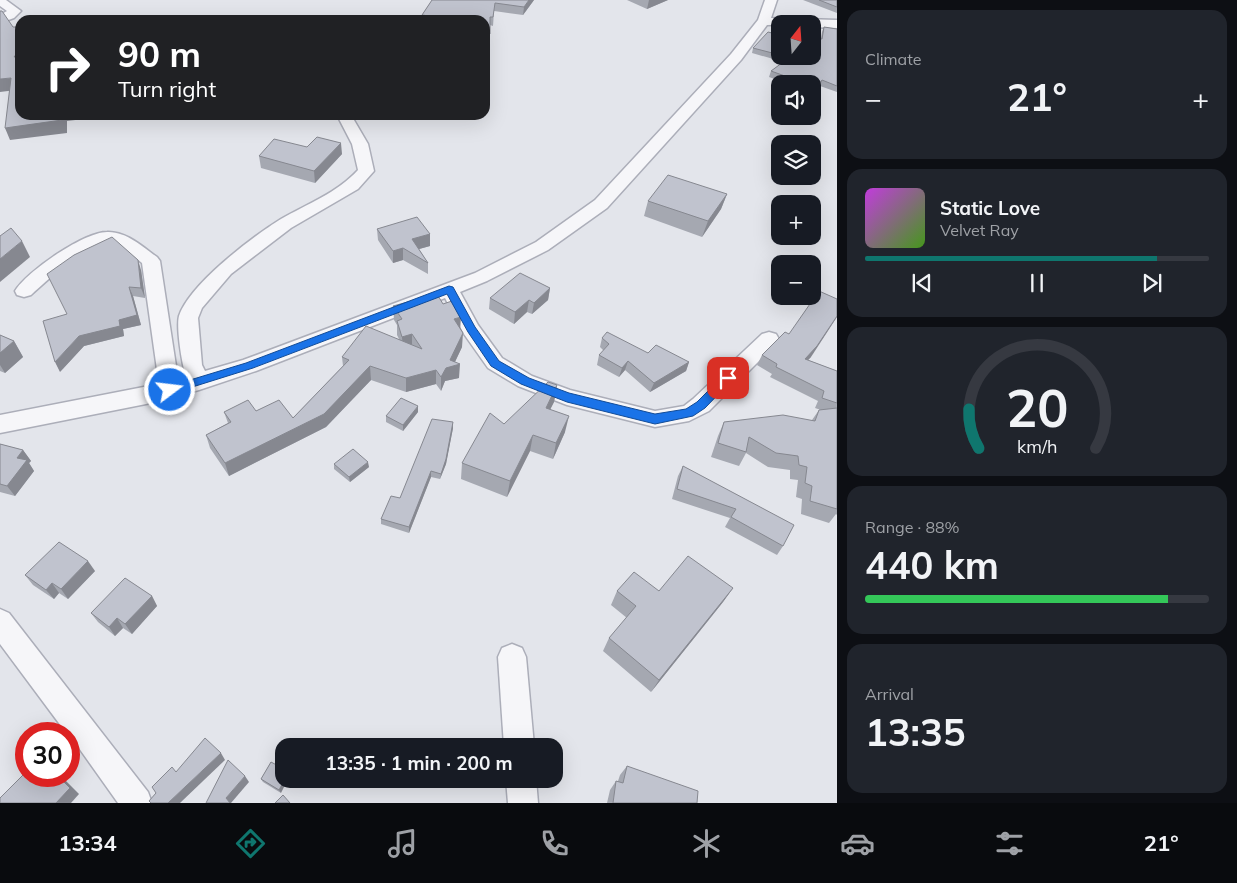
<!DOCTYPE html>
<html lang="en">
<head>
<meta charset="utf-8">
<style>
	body { margin:0; font-family:Mulish,sans-serif; background:#20242c; color:#f1f3f6; height:100vh; display:flex; flex-direction:column; font-size:19px; white-space:nowrap }
	* { box-sizing:border-box; margin:0 }
	p { font-size:16px; color:#9ea1a6 }
	.icon { flex:none; width:28px; height:28px; fill:none; stroke:currentColor; stroke-width:2; stroke-linecap:round; stroke-linejoin:round }
	.map { position:relative; flex:1; overflow:hidden }
	.drawer { display:flex; flex-direction:column; gap:10px; padding:10px; background:#0d0f14; width:400px }
	.drawer>* { flex:none }
	.guide { position:absolute; left:15px; top:15px; width:475px; height:105px; border-radius:15px; box-shadow:0 5px 20px #0002; background:#202124; color:#fff; overflow:hidden }
	.needle { width:32px; rotate:17deg }
	.tools { position:absolute; left:771px; top:15px; display:grid; gap:10px }
	.tools a { display:grid; place-items:center; width:50px; height:50px; border-radius:10px; background:#171b24; box-shadow:0 5px 20px #0002; font-size:25px }
	.speed { position:absolute; left:15px; top:722px; display:flex; gap:10px; font-size:25px; font-weight:700; text-align:center }
	.speed>* { display:grid; place-content:center; width:65px; height:65px; border-radius:50%; background:#171b24; box-shadow:0 5px 20px #0002; line-height:1 }
	.speed .limit { border:8px solid #d22; background:#fff; color:#111 }
	.pin { position:absolute; display:grid; place-items:center; width:42px; height:42px; color:#fff; margin:-21px; border-radius:10px; box-shadow:0 2px 8px #0006 }
	.me { position:absolute; width:55px; margin:-28px; rotate:75deg; stroke-linejoin:round; filter:drop-shadow(0 0 4px #0008) }
	.turn { display:flex; align-items:center; gap:18px; height:105px; padding:0 20px; font-size:22px }
	.turn .icon { width:65px; height:65px; stroke-width:2.5 }
	.turn b { display:block; font-size:35px; line-height:42px }
	.big { font-size:38px; font-weight:700; line-height:1.1 }
	.drawer .card { flex:1; display:flex; flex-direction:column; justify-content:center; gap:8px; min-width:0; padding:0 18px; border-radius:15px; background:#20242c }
	.drawer .dial { align-items:center; gap:0 }
	.dial svg { height:130px; overflow:visible; fill:none; stroke:#363941; stroke-width:7; stroke-linecap:round; text-anchor:middle }
	.dial text { fill:#f1f3f6; stroke:none }
	.song { display:flex; align-items:center; gap:15px }
	.cover { width:60px; height:60px; border-radius:8px; background:linear-gradient(135deg,hsl(290 70% 55%),hsl(100 70% 35%)) }
	.played { height:5px; border-radius:2px; background:linear-gradient(90deg,#0f766e 85%,#363941 85%) }
	.keys { display:flex; justify-content:space-around; direction:ltr }
	.heat { display:flex; justify-content:space-between; align-items:center; font-size:28px; direction:ltr }
	.charge { height:8px; border-radius:4px; background:linear-gradient(90deg,#34c759 88%,#363941 0) }
	.trip { position:absolute; left:275px; top:738px; width:288px; height:50px; border-radius:15px; background:#171b24; box-shadow:0 5px 20px #0002; font-weight:700; line-height:50px; text-align:center }
	.tab-bar { display:flex; height:80px; justify-content:space-around; align-items:center; background:#090b0e; color:#9ea1a6 }
	.tab-bar .icon { width:35px; height:35px }
	.tab-bar .selected { color:#0f766e }
	.tab-bar b { font-size:22px; color:#f1f3f6 }
	main { display:flex; flex:1; min-height:0 }
	.map>svg:first-child { display:block }
	.lines { fill:none; stroke-linecap:round; stroke-linejoin:round }
	.minor-casing { stroke:#acaeb9; stroke-width:3 }
	.minor { fill:#f6f6f9; fill-rule:evenodd }
	.wall { fill:#a5a8b1 }
	.shaded-wall { fill:#868890 }
	.building { fill:#c0c3ce; stroke:#868890 }
	.route { fill:#1a73e8; stroke:#114b97 }
</style>
</head>
<body>
<main>
<div class="map">
<svg width="837" height="803" viewBox="0 0 837 803">
	<rect width="100%" height="100%" fill="#e3e5eb"/>
	<g class="lines">
		<!-- minor casing -->
		<g class="minor-casing">
			<g id="minor">
				<path d="M 0,0 L 6,0 L 21,11 L 14,18 L 0,23 L 0,15 L 7,11 L 0,6 Z"/>
				<path d="M 765,0 L 777,0 L 771,18 L 837,20 L 837,28 L 812,27 L 812,24 L 767,25 L 741,60 L 607,208 L 548,250 L 487,281 L 460,292 L 478,325 L 502,358 L 532,376 L 570,390 L 655,411 L 684,406 L 693,399 L 762,334 L 769,332 L 776,334 L 779,339 L 776,344 L 709,411 L 689,421 L 655,427 L 567,405 L 518,386 L 488,368 L 464,334 L 445,298 L 256,371 L 199,390 L 146,404 L 0,433 L 0,415 L 159,384 L 142,263 C 133,256 122,246 110,243 C 92,239 44,283 31,295 L 24,297 L 17,295 L 15,291 C 26,272 84,232 107,232 C 126,231 143,247 157,257 L 160,261 L 178,379 L 186,376 C 182,365 176,327 179,316 C 190,284 252,237 281,219 C 307,204 337,193 358,170 L 352,144 L 337,115 L 351,115 L 368,144 L 374,171 L 358,189 L 291,228 L 231,274 L 202,308 L 198,318 L 202,365 L 205,371 L 243,360 L 475,273 L 536,242 L 595,200 L 731,54 L 758,20 Z"/>
				<path d="M 0,609 L 9,613 L 148,792 L 152,803 L 118,803 L 69,734 L 67,734 L 0,644 Z"/>
				<path d="M 512,644 L 522,648 L 526,657 L 534,746 L 504,746 L 498,657 L 502,648 Z"/>
				<path d="M 506,779 L 536,779 L 538,803 L 508,803 Z"/>
			</g>
		</g>
		<!-- minor -->
		<use href="#minor" class="minor"/>
	</g>
	<!-- wall -->
	<g class="wall">
		<path d="M 432,0 L 534,0 L 523,15 L 494,11 L 493,26 L 490,25 L 489,42 L 485,42 L 485,20 L 422,20 L 422,15 Z"/>
		<path d="M 627,0 L 668,0 L 647,9 Z"/>
		<path d="M 803,0 L 837,0 L 837,13 Z"/>
		<path d="M 824,27 L 837,29 L 837,92 L 820,86 L 816,90 L 812,88 L 812,84 L 789,84 L 769,77 L 771,71 L 784,62 L 752,53 L 753,48 L 780,35 L 780,56 L 812,56 L 821,38 L 822,32 Z"/>
		<path d="M 342,154 L 315,183 L 261,168 L 259,156 Z"/>
		<path d="M 727,194 L 721,209 L 702,237 L 644,216 L 648,201 Z"/>
		<path d="M 377,229 L 430,234 L 430,246 L 419,249 L 428,263 L 428,274 L 403,260 L 393,263 L 378,240 Z"/>
		<path d="M 141,270 L 145,298 L 133,296 L 141,325 L 123,329 L 124,336 L 84,346 L 60,372 Z"/>
		<path d="M 550,288 L 548,300 L 532,314 L 527,312 L 514,324 L 489,309 L 490,298 Z"/>
		<path d="M 393,306 L 460,329 L 462,347 L 455,362 L 459,378 L 445,381 L 441,391 L 436,384 L 406,392 L 371,380 L 326,427 L 229,476 L 210,448 L 206,435 L 228,423 L 224,412 L 256,411 L 293,418 L 343,366 L 342,357 L 399,339 L 397,335 L 397,325 L 394,320 Z"/>
		<path d="M 0,335 L 14,341 L 23,357 L 5,373 L 0,371 Z"/>
		<path d="M 602,338 L 648,353 L 689,362 L 686,371 L 650,392 L 625,370 L 619,377 L 597,365 L 599,355 L 604,351 L 600,347 Z"/>
		<path d="M 762,355 L 811,357 L 808,360 L 837,371 L 837,515 L 836,514 L 829,523 L 801,514 L 802,499 L 796,497 L 798,480 L 790,479 L 790,470 L 768,467 L 746,453 L 739,466 L 711,457 L 718,436 L 724,422 L 812,420 L 819,410 L 821,410 L 815,408 L 818,401 L 770,377 L 772,374 L 757,365 Z"/>
		<path d="M 557,385 L 554,402 L 550,409 L 565,432 L 553,459 L 530,451 L 507,497 L 461,479 L 462,463 L 504,424 Z"/>
		<path d="M 418,412 L 403,431 L 386,422 L 386,416 Z"/>
		<path d="M 453,422 L 453,428 L 446,464 L 440,479 L 431,477 L 409,533 L 381,524 L 381,519 L 400,498 Z"/>
		<path d="M 0,444 L 23,450 L 31,461 L 29,463 L 34,471 L 15,496 L 0,492 Z"/>
		<path d="M 334,464 L 369,467 L 350,482 L 334,469 Z"/>
		<path d="M 683,466 L 783,546 L 777,555 L 725,527 L 730,518 L 672,499 L 678,476 Z"/>
		<path d="M 95,571 L 68,599 L 59,593 L 54,599 L 33,585 L 25,575 Z"/>
		<path d="M 733,588 L 723,602 L 651,692 L 603,651 L 609,638 L 627,618 L 611,605 L 617,591 L 659,591 Z"/>
		<path d="M 152,596 L 157,606 L 132,634 L 123,628 L 115,636 L 98,622 L 91,613 Z"/>
		<path d="M 271,762 L 281,793 L 263,782 L 261,779 Z"/>
		<path d="M 627,766 L 697,803 L 607,803 L 610,790 L 616,781 L 618,781 L 620,775 Z"/>
	</g>
	<!-- shaded-wall -->
	<g class="shaded-wall">
		<path d="M 529,0 L 534,0 L 523,15 L 524,7 Z"/>
		<path d="M 649,0 L 668,0 L 647,9 Z"/>
		<path d="M 20,46 L 20,68 L 14,57 Z"/>
		<path d="M 11,78 L 16,90 L 0,92 L 0,79 Z"/>
		<path d="M 822,80 L 820,86 L 816,90 L 819,84 Z"/>
		<path d="M 62,115 L 84,115 L 84,119 L 67,121 L 67,133 L 10,140 L 5,128 Z"/>
		<path d="M 341,143 L 342,154 L 315,183 L 314,171 Z"/>
		<path d="M 727,194 L 721,209 L 702,237 L 708,221 Z"/>
		<path d="M 430,234 L 430,246 L 412,251 L 412,239 Z"/>
		<path d="M 22,241 L 30,257 L 0,282 L 0,259 Z"/>
		<path d="M 403,248 L 403,260 L 393,263 L 393,251 Z"/>
		<path d="M 138,260 L 141,270 L 145,298 L 141,288 Z"/>
		<path d="M 129,287 L 133,296 L 141,325 L 123,329 L 124,336 L 84,346 L 60,372 L 55,362 L 79,336 L 119,320 Z"/>
		<path d="M 550,288 L 548,300 L 532,314 L 534,303 Z"/>
		<path d="M 529,300 L 527,312 L 514,324 L 515,312 Z"/>
		<path d="M 837,316 L 837,317 L 811,357 L 799,369 L 805,359 Z"/>
		<path d="M 461,317 L 460,331 L 454,319 Z"/>
		<path d="M 463,333 L 462,347 L 453,366 L 460,364 L 459,378 L 445,381 L 441,391 L 441,377 Z"/>
		<path d="M 412,334 L 412,347 L 403,350 L 402,337 Z"/>
		<path d="M 14,341 L 23,357 L 5,373 L 0,365 L 0,353 Z"/>
		<path d="M 628,361 L 625,370 L 619,377 L 622,368 Z"/>
		<path d="M 689,362 L 686,371 L 650,392 L 654,383 Z"/>
		<path d="M 370,366 L 371,380 L 326,427 L 229,476 L 225,463 Z"/>
		<path d="M 436,370 L 436,384 L 406,392 L 406,378 Z"/>
		<path d="M 557,385 L 554,402 L 543,424 L 546,408 Z"/>
		<path d="M 418,406 L 418,412 L 403,431 L 403,425 Z"/>
		<path d="M 569,416 L 565,432 L 553,459 L 556,443 Z"/>
		<path d="M 453,422 L 453,428 L 446,464 L 440,479 L 441,474 Z"/>
		<path d="M 533,435 L 530,451 L 507,497 L 510,481 Z"/>
		<path d="M 23,450 L 31,461 L 29,463 L 34,471 L 15,496 L 7,486 L 17,458 Z"/>
		<path d="M 368,462 L 369,467 L 350,482 L 349,477 Z"/>
		<path d="M 431,471 L 431,477 L 409,533 L 409,527 Z"/>
		<path d="M 88,561 L 95,571 L 68,599 L 61,589 Z"/>
		<path d="M 52,583 L 59,593 L 54,599 L 46,590 Z"/>
		<path d="M 733,588 L 723,602 L 651,692 L 659,680 Z"/>
		<path d="M 152,596 L 157,606 L 132,634 L 125,624 Z"/>
		<path d="M 117,618 L 123,628 L 115,636 L 109,627 Z"/>
		<path d="M 221,753 L 225,760 L 180,803 L 168,803 Z"/>
		<path d="M 58,776 L 61,776 L 79,794 L 71,803 L 56,803 Z"/>
		<path d="M 245,776 L 249,782 L 231,803 L 229,803 L 226,798 Z"/>
		<path d="M 285,779 L 288,779 L 281,793 L 279,790 Z"/>
	</g>
	<!-- building -->
	<g class="building">
		<path d="M 432,0 L 529,0 L 524,7 L 495,3 L 493,17 L 490,17 L 490,34 L 485,33 L 485,20 L 426,20 L 429,16 L 422,15 Z"/>
		<path d="M 819,0 L 837,0 L 837,7 Z"/>
		<path d="M 0,11 L 2,11 L 13,27 L 20,27 L 20,46 L 18,52 L 14,57 L 20,56 L 20,115 L 62,115 L 62,120 L 5,128 L 11,78 L 0,79 Z"/>
		<path d="M 824,27 L 837,29 L 837,86 L 822,80 L 819,84 L 814,82 L 812,85 L 812,84 L 807,84 L 771,71 L 790,57 L 785,56 L 812,56 L 812,37 L 822,39 Z"/>
		<path d="M 768,32 L 780,35 L 780,55 L 753,48 Z"/>
		<path d="M 317,137 L 341,143 L 314,171 L 259,156 L 274,139 L 307,147 Z"/>
		<path d="M 668,175 L 727,194 L 708,221 L 648,201 Z"/>
		<path d="M 417,217 L 430,234 L 412,239 L 428,263 L 403,248 L 393,251 L 377,229 Z"/>
		<path d="M 11,228 L 22,241 L 0,259 L 0,236 Z"/>
		<path d="M 112,237 L 138,260 L 141,288 L 129,287 L 137,315 L 119,320 L 120,326 L 79,336 L 55,362 L 43,321 L 67,314 L 47,274 L 74,255 Z"/>
		<path d="M 520,273 L 550,288 L 534,303 L 529,300 L 515,312 L 490,298 Z"/>
		<path d="M 819,291 L 837,299 L 837,316 L 817,346 L 805,359 L 837,371 L 837,403 L 822,398 L 824,391 L 776,367 L 777,364 L 762,355 L 785,332 L 789,334 Z"/>
		<path d="M 437,294 L 443,304 L 452,301 L 461,317 L 454,319 L 463,333 L 450,360 L 460,364 L 446,368 L 441,377 L 436,370 L 406,378 L 370,366 L 324,414 L 225,463 L 206,435 L 231,422 L 224,412 L 248,400 L 256,411 L 279,400 L 293,418 L 349,360 L 342,357 L 366,326 L 422,349 L 412,334 L 402,337 L 397,321 L 402,319 L 393,306 Z"/>
		<path d="M 607,332 L 648,353 L 656,345 L 689,362 L 654,383 L 628,361 L 622,368 L 599,355 L 609,344 L 602,338 Z"/>
		<path d="M 0,335 L 14,341 L 0,353 Z"/>
		<path d="M 548,382 L 557,385 L 546,408 L 569,416 L 556,443 L 533,435 L 510,481 L 462,463 L 490,413 L 504,424 Z"/>
		<path d="M 401,398 L 418,406 L 403,425 L 386,416 Z"/>
		<path d="M 837,408 L 837,509 L 810,501 L 812,486 L 805,483 L 807,467 L 799,465 L 798,456 L 776,453 L 749,437 L 746,452 L 718,443 L 724,422 L 783,415 L 815,421 L 819,410 Z"/>
		<path d="M 432,419 L 453,422 L 446,459 L 441,474 L 431,471 L 409,527 L 381,519 L 391,496 L 400,498 Z"/>
		<path d="M 0,444 L 23,450 L 17,458 L 27,460 L 7,486 L 0,484 Z"/>
		<path d="M 353,449 L 368,462 L 349,477 L 334,464 Z"/>
		<path d="M 683,466 L 794,525 L 783,546 L 731,517 L 736,509 L 677,489 Z"/>
		<path d="M 59,542 L 88,561 L 61,589 L 52,583 L 46,590 L 25,575 Z"/>
		<path d="M 688,556 L 733,588 L 659,680 L 609,638 L 636,606 L 617,591 L 634,572 L 659,591 Z"/>
		<path d="M 125,578 L 152,596 L 125,624 L 117,618 L 109,627 L 91,613 Z"/>
		<path d="M 205,738 L 221,753 L 168,803 L 151,803 L 149,801 L 156,793 L 152,787 L 172,767 L 176,772 Z"/>
		<path d="M 228,760 L 245,776 L 226,798 L 230,803 L 206,803 Z"/>
		<path d="M 271,762 L 284,769 L 284,779 L 285,779 L 279,790 L 261,779 Z"/>
		<path d="M 627,766 L 698,791 L 697,803 L 613,803 L 616,781 L 623,783 Z"/>
		<path d="M 26,772 L 26,776 L 58,776 L 70,788 L 56,803 L 0,803 L 0,798 Z"/>
		<path d="M 283,795 L 290,803 L 275,803 Z"/>
	</g>
	<!-- route -->
	<path class="route" d="M 449,286 L 453,287 L 475,327 L 499,361 L 529,378 L 569,393 L 655,414 L 686,409 L 697,402 L 724,375 L 732,375 L 734,378 L 705,408 L 693,416 L 655,424 L 567,402 L 521,384 L 491,366 L 468,332 L 447,294 L 253,368 L 170,394 L 165,390 L 167,387 L 246,363 Z"/>
</svg>
<div class="tools">
<a><svg class="needle" viewBox="-14 -14 28 28"><path d="M0-13l5 13h-10z" fill="#e53935"/><path d="M0 13l5-13h-10z" fill="#9ea1a6"/></svg></a>
<a><svg class="icon" aria-label="sound" viewBox="0 0 24 24"><path d="M4 9h4l5-4v14l-5-4H4zM17 9q2 3 0 6"/></svg></a>
<a><svg class="icon" aria-label="layers" viewBox="0 0 24 24"><path d="M12 4l9 5-9 5-9-5zM3 14l9 5 9-5"/></svg></a>
<a>+</a>
<a>−</a>
</div>
<div class="speed"><div class="limit">30</div></div>
<div class="pin" style="left:728px;top:378px;background:#d93025"><svg class="icon" aria-label="arrive" viewBox="0 0 24 24"><path d="M6 21V4h12l-3 4 3 4H6"/></svg></div>
<svg class="me" style="left:170px;top:390px" viewBox="-20 -20 40 40"><circle r="17" fill="#1a73e8" stroke="#fff" stroke-width="3"/><path d="M0-11L8 9 0 5-8 9z" fill="#fff"/></svg>
<div class="trip">13:35 · 1 min · 200 m</div>
<div class="guide">
<div class="turn"><svg class="icon" aria-label="right" viewBox="0 0 24 24"><path d="M7 20v-9h11M14 6l5 5-5 5"/></svg><div><b>90 m</b>Turn right</div></div>
</div>
</div>
<section class="drawer">
<div class="card"><p>Climate</p>
<div class="heat"><a>−</a><b class="big">21°</b><a>+</a></div>
</div>
<div class="card">
<div class="song"><i class="cover"></i><div><b>Static Love</b><p>Velvet Ray</p></div></div>
<div class="played"></div>
<div class="keys"><svg class="icon" aria-label="previous" viewBox="0 0 24 24"><path d="M18 5L8 12l10 7zM5 5v14"/></svg><svg class="icon" aria-label="pause" viewBox="0 0 24 24"><path d="M8 5v14M16 5v14"/></svg><svg class="icon" aria-label="next" viewBox="0 0 24 24"><path d="M6 5l10 7-10 7zM19 5v14"/></svg></div>
</div>
<div class="card dial"><svg viewBox="0 0 100 80">
<path d="M14 69A42 42 0 1 1 86 69"/>
<path d="M14 69A42 42 0 0 1 8 45" stroke="#0f766e"/>
<text x="50" y="56" font-size="32" font-weight="700">20</text>
<text x="50" y="72" font-size="11">km/h</text>
</svg></div>
<div class="card"><p>Range · 88%</p><b class="big">440 km</b><div class="charge"></div></div>
<div class="card"><p>Arrival</p><b class="big">13:35</b></div>
</section>
</main>
<nav class="tab-bar">
<b>13:34</b>
<svg class="icon selected" aria-label="directions" viewBox="0 0 24 24"><path d="M12 3l9 9-9 9-9-9zM9 14v-3h6M13 9l2 2-2 2"/></svg>
<svg class="icon" aria-label="music" viewBox="0 0 24 24"><path d="M9 18V5l10-2v13"/><circle cx="6" cy="18" r="3"/><circle cx="16" cy="16" r="3"/></svg>
<svg class="icon" aria-label="phone" viewBox="0 0 24 24"><path d="M5 4h4l2 5-3 2q2 4 5 5l2-3 5 2v4C11 20 4 13 5 4z"/></svg>
<svg class="icon" aria-label="climate" viewBox="0 0 24 24"><path d="M12 3v18M4 7l16 10M4 17L20 7"/></svg>
<svg class="icon" aria-label="car" viewBox="0 0 24 24"><path d="M5 17H2v-5l4-1 3-4h7l3 4 3 1v5h-3M9 17h6M6 11h13"/><circle cx="7" cy="17" r="2"/><circle cx="17" cy="17" r="2"/></svg>
<svg class="icon" aria-label="filters" viewBox="0 0 24 24"><path d="M4 7h16M4 17h16"/><circle cx="9" cy="7" r="2"/><circle cx="15" cy="17" r="2"/></svg>
<b>21°</b>
</nav>
</body>
</html>
